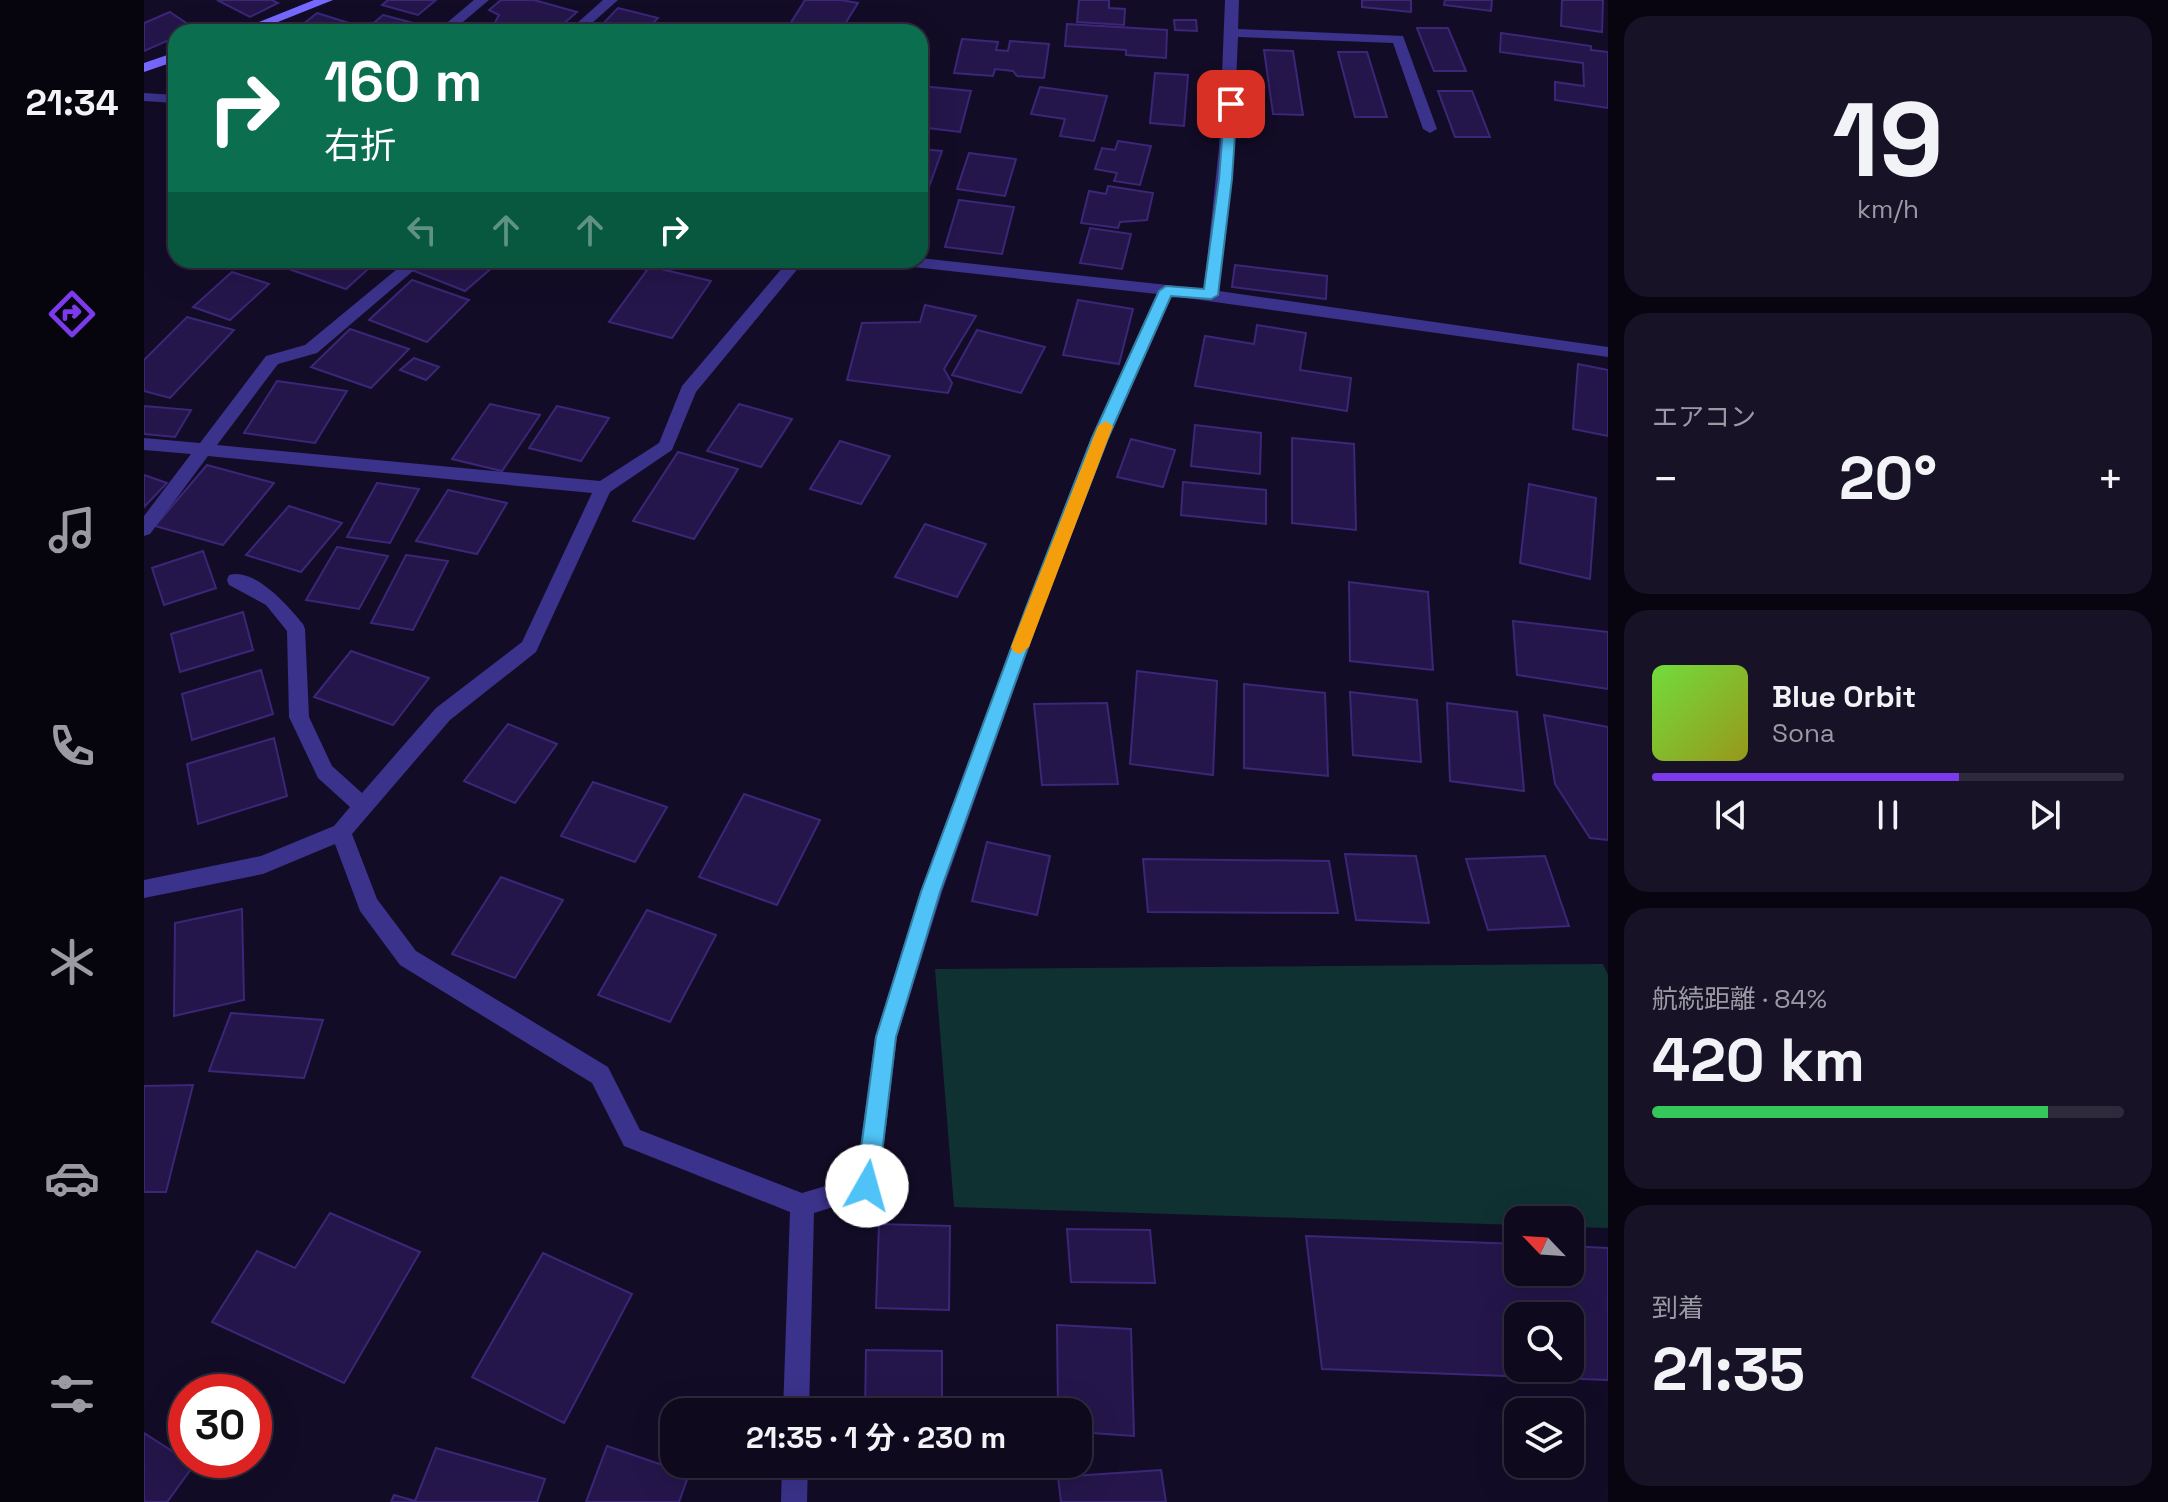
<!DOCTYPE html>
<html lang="ja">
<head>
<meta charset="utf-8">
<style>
	body { margin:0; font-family:"Space Grotesk","Noto Sans JP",sans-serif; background:#171226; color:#f1f3f6; height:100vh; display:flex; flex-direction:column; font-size:30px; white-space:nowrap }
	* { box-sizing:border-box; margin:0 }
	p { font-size:26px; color:#9b9aa4 }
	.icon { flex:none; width:44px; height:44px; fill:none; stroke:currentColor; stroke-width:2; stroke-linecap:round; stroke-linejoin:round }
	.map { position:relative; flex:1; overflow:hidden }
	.details { display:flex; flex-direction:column; gap:16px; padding:16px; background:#080510; width:560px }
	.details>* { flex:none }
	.banner { position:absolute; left:24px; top:24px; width:760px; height:244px; border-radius:24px; box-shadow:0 8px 32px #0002,0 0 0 2px #2e2a3b; background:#0b6e4f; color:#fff; overflow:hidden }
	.needle { width:52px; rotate:295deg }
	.fabs { position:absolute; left:1360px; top:1206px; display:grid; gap:16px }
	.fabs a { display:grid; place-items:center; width:80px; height:80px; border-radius:16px; background:#0e091d; box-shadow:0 8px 32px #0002,0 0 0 2px #2e2a3b; font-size:40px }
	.speed { position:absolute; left:24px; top:1374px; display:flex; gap:16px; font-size:40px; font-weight:700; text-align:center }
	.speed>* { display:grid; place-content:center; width:104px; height:104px; border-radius:50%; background:#0e091d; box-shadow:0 8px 32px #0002,0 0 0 2px #2e2a3b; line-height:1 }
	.speed .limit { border:12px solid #d22; background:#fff; color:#111 }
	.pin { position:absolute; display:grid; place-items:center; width:68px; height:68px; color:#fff; margin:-34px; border-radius:16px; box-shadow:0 4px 12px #0006 }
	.me { position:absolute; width:88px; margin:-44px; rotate:7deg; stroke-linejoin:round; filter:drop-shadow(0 0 6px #0008) }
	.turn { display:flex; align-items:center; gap:28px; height:168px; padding:0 24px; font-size:36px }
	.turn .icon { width:104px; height:104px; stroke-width:2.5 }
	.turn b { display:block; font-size:56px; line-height:68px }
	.lanes { display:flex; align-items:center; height:76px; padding:0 24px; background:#0003; justify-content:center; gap:40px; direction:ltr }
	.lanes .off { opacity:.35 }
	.big { font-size:60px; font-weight:700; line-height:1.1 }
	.details .tile { flex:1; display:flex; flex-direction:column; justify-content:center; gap:12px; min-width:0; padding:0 28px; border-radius:24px; background:#171226 }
	.details .dial { align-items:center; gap:0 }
	.dial b { font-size:104px; line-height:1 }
	.song { display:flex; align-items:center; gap:24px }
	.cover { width:96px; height:96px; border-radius:12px; background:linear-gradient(135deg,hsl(100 70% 55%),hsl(60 70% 35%)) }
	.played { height:8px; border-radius:4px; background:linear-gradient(90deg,#7c3aed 65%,#2e2a3b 65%) }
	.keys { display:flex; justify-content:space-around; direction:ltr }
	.heat { display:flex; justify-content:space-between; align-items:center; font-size:44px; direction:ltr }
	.charge { height:12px; border-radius:6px; background:linear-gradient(90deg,#34c759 84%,#2e2a3b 0) }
	.trip { position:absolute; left:516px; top:1398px; width:432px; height:80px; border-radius:24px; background:#0e091d; box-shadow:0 8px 32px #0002,0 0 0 2px #2e2a3b; font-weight:700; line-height:80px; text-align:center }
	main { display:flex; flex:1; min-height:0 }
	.menu { display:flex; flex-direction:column; width:144px; justify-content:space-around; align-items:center; background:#06040c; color:#9b9aa4 }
	.menu .icon { width:56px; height:56px }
	.menu .selected { color:#7c3aed }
	.menu b { font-size:36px; color:#f1f3f6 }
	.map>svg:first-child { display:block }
	.green { fill:#0f3131 }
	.building { fill:#24164a; stroke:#3b2678; stroke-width:2; fill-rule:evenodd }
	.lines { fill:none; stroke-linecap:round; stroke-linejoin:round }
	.street { fill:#3b328b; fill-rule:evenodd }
	.secondary { fill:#7669ff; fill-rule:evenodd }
	.route { fill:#4fc3f7; stroke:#337fa1; stroke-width:2 }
	.slow { fill:#f59e0b }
</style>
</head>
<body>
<main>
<nav class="menu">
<b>21:34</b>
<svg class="icon selected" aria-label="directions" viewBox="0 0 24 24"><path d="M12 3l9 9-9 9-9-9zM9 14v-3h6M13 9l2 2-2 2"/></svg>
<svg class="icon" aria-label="music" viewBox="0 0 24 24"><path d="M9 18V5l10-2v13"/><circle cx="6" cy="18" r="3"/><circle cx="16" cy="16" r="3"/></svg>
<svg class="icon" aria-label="phone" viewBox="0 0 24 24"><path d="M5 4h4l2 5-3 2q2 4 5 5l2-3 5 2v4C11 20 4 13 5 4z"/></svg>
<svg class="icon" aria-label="climate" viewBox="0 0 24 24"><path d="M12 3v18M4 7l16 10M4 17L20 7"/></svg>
<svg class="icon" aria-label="car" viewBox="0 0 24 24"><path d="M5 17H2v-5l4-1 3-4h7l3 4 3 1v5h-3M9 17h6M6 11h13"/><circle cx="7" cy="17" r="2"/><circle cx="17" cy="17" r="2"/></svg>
<svg class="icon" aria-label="filters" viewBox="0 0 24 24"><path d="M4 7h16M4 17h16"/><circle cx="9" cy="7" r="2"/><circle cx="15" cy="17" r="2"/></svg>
</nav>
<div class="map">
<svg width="1464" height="1502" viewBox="0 0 1464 1502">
	<rect width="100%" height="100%" fill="#130c27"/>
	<!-- green -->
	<path class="green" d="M 1459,964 L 1464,975 L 1464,1228 L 1426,1227 L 1426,1220 L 1374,1220 L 1374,1225 L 810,1207 L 791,969 Z"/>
	<!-- building -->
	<g class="building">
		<path d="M 73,0 L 128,0 L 134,3 L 106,17 Z"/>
		<path d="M 244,0 L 292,0 L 274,15 L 238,5 Z"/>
		<path d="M 357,0 L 390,0 L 433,12 L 410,32 L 379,32 L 350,24 L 355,15 L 345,10 Z"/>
		<path d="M 661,0 L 697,0 L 714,3 L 696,32 L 692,32 L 646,24 Z"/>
		<path d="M 935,0 L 965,0 L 965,8 L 981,9 L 980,25 L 933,22 Z"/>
		<path d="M 1218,0 L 1267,0 L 1267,12 L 1218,7 Z"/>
		<path d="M 1301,0 L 1348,0 L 1347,11 L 1300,5 Z"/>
		<path d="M 1418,0 L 1459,0 L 1458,32 L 1417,26 Z"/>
		<path d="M 474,8 L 514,18 L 500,32 L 451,32 Z"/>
		<path d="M 26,12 L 51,29 L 32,32 L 32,37 L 0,51 L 0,23 Z"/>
		<path d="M 173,13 L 208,24 L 198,32 L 149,32 Z"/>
		<path d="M 239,15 L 273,24 L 263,32 L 219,32 Z"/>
		<path d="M 1030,20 L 1052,20 L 1053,31 L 1031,30 Z"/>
		<path d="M 923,24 L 1023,30 L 1022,58 L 982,55 L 982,50 L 921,46 Z"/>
		<path d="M 1273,28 L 1304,28 L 1322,71 L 1290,71 Z"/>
		<path d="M 1357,33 L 1447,46 L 1447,50 L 1464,52 L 1464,108 L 1411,100 L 1411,82 L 1440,86 L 1439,63 L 1356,52 Z"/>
		<path d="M 818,39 L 854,42 L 852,50 L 864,51 L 866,41 L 905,44 L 900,78 L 873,76 L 869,71 L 851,69 L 849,76 L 810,73 Z"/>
		<path d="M 1120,50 L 1149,51 L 1159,115 L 1129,114 Z"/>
		<path d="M 1194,52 L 1223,52 L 1243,117 L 1211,117 Z"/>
		<path d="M 1011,73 L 1044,75 L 1040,126 L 1006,123 Z"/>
		<path d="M 777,86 L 827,91 L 816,132 L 776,127 Z"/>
		<path d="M 896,87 L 963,96 L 950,141 L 916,136 L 921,119 L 887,114 Z"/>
		<path d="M 1294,91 L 1328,91 L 1346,137 L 1311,137 Z"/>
		<path d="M 974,141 L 1007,146 L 996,185 L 970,181 L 973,173 L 951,169 L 958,148 L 971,150 Z"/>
		<path d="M 776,149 L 798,151 L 785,187 L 776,186 Z"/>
		<path d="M 825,153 L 872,159 L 861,196 L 813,189 Z"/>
		<path d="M 964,186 L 1009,193 L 1003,220 L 976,222 L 974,228 L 937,223 L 945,191 L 962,194 Z"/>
		<path d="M 815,200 L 870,207 L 858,254 L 801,247 Z"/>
		<path d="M 946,228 L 987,234 L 978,269 L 936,263 Z"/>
		<path d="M 151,260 L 234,260 L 202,289 L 142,268 Z"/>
		<path d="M 284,260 L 357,260 L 321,291 L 270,271 Z"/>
		<path d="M 523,260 L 517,269 L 567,281 L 528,338 L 465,322 L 503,270 L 466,260 Z"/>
		<path d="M 1091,265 L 1183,276 L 1182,299 L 1088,287 Z"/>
		<path d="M 88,272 L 125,284 L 86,320 L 49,307 Z"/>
		<path d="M 268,280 L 325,300 L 283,342 L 225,320 Z"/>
		<path d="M 934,300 L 989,309 L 975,364 L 919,355 Z"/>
		<path d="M 781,305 L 832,316 L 800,369 L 808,383 L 804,393 L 703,380 L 718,323 L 776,322 Z"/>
		<path d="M 43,317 L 90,330 L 26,398 L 0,391 L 0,360 Z"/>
		<path d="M 1113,325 L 1162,333 L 1156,370 L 1207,378 L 1203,411 L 1051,386 L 1061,336 L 1110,344 Z"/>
		<path d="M 206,329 L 265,349 L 227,388 L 167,367 Z"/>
		<path d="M 833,330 L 901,347 L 877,393 L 808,375 Z"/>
		<path d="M 270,358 L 295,367 L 282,380 L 256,370 Z"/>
		<path d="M 1434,364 L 1464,370 L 1464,436 L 1429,429 Z"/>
		<path d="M 133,381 L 203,391 L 171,443 L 100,433 Z"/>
		<path d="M 346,404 L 396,415 L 358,471 L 308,459 Z"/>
		<path d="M 595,404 L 648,419 L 617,467 L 563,451 Z"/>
		<path d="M 0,406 L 47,410 L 31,437 L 0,434 Z"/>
		<path d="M 413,406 L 465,418 L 437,461 L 385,448 Z"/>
		<path d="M 1051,425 L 1117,433 L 1116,474 L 1047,466 Z"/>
		<path d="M 1148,438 L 1210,444 L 1212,530 L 1148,523 Z"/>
		<path d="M 987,439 L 1031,450 L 1019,487 L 973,477 Z"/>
		<path d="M 696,441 L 746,456 L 717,504 L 666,489 Z"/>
		<path d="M 534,452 L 594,469 L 550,539 L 489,521 Z"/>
		<path d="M 63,465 L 130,483 L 79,545 L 11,526 Z"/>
		<path d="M 0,475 L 23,483 L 0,507 Z"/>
		<path d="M 1039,482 L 1122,490 L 1122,524 L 1037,515 Z"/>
		<path d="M 233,483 L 275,489 L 246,543 L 203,537 Z"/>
		<path d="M 1385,484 L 1452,498 L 1446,579 L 1376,563 Z"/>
		<path d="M 304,490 L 363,503 L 333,554 L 272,541 Z"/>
		<path d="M 145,506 L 198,523 L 157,572 L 102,555 Z"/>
		<path d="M 781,524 L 842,544 L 813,597 L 751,577 Z"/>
		<path d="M 193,547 L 244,556 L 215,609 L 162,600 Z"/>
		<path d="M 59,551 L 72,588 L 20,605 L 8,568 Z"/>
		<path d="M 262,555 L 304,561 L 269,630 L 227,623 Z"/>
		<path d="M 1205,582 L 1284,592 L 1289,670 L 1206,661 Z"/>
		<path d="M 99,612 L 109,650 L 36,672 L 27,634 Z"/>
		<path d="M 1369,621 L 1464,632 L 1464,689 L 1373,675 Z"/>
		<path d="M 207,651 L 285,678 L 249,725 L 170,697 Z"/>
		<path d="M 117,670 L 129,714 L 48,740 L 38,694 Z"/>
		<path d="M 993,671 L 1073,681 L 1069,775 L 986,764 Z"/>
		<path d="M 1100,684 L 1181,693 L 1184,776 L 1100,768 Z"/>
		<path d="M 1206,692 L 1273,700 L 1277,762 L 1209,755 Z"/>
		<path d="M 963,703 L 974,784 L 898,785 L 890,704 Z"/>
		<path d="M 1303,703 L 1373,712 L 1380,791 L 1306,781 Z"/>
		<path d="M 1400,715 L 1464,727 L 1464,840 L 1446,838 L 1411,784 Z"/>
		<path d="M 364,724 L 413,744 L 371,803 L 320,781 Z"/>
		<path d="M 130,738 L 143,796 L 54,824 L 43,764 Z"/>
		<path d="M 449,782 L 523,807 L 491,862 L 417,836 Z"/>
		<path d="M 600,794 L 676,820 L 633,905 L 555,877 Z"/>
		<path d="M 843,842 L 906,856 L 893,915 L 828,901 Z"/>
		<path d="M 1201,854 L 1272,856 L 1285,923 L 1212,920 Z"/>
		<path d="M 1401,856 L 1425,926 L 1344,930 L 1322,859 Z"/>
		<path d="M 999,859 L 1185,861 L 1194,913 L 1004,912 Z"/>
		<path d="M 357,877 L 419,900 L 371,978 L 308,954 Z"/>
		<path d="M 98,909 L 100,1000 L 30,1016 L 31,923 Z"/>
		<path d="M 503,910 L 572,935 L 526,1022 L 454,995 Z"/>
		<path d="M 87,1013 L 179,1020 L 160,1078 L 65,1071 Z"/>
		<path d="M 49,1085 L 22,1192 L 0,1192 L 0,1086 Z"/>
		<path d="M 186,1213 L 276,1252 L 200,1383 L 68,1322 L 113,1251 L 151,1268 Z"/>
		<path d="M 735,1224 L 806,1226 L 805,1310 L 732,1308 Z"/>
		<path d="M 923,1229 L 1006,1230 L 1011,1283 L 927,1282 Z"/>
		<path d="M 1162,1236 L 1374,1244 L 1374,1272 L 1426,1272 L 1426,1246 L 1464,1248 L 1464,1380 L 1178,1369 ZM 1374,1316 L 1426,1316 L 1426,1368 L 1374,1368 Z"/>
		<path d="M 399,1253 L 488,1294 L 420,1423 L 328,1377 Z"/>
		<path d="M 913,1325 L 987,1329 L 990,1436 L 934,1432 L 934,1412 L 914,1412 Z"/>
		<path d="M 722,1350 L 798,1351 L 798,1412 L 721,1412 Z"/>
		<path d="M 0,1433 L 50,1465 L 23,1502 L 0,1502 Z"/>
		<path d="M 463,1446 L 545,1474 L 535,1502 L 442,1502 Z"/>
		<path d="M 292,1448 L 401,1479 L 393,1502 L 247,1502 L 250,1495 L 271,1501 Z"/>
		<path d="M 1017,1470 L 1022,1502 L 917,1502 L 914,1477 Z"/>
	</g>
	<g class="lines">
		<!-- street -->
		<g class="street">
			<path d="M 330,0 L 345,0 L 307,32 L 292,32 Z"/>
			<path d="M 459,0 L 474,0 L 438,32 L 423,32 Z"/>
			<path d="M 1081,0 L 1095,0 L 1094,29 L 1259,36 L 1293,129 L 1286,133 L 1279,129 L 1249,43 L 1094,37 L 1089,148 L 1075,291 L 1464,347 L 1464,357 L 1028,296 L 965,438 L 899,608 L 798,892 L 753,1037 L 735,1186 L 731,1194 L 670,1213 L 665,1412 L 639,1412 L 646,1212 L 480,1146 L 448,1083 L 256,965 L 216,911 L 191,844 L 119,874 L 0,898 L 0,880 L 117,856 L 190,826 L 206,807 L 174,778 L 145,717 L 143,631 L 122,605 L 85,585 L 83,580 L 85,575 C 111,567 145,607 159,624 L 161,629 L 165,717 L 188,766 L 218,793 L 292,708 L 378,642 L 448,493 L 64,456 L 6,534 L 0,536 L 0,516 L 47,454 L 0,450 L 0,438 L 56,443 L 122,356 L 161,345 L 264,260 L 282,260 L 173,353 L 134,364 L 73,445 L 456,481 L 515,443 L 538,386 L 645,260 L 661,260 L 552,392 L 528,450 L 466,492 L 392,652 L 306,720 L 208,834 L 233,899 L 272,951 L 464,1067 L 496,1130 L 658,1193 L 712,1177 L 731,1037 L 776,892 L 881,608 L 947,438 L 1013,294 L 751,265 L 743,260 L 776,258 L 1060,289 L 1075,148 Z"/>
			<path d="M 0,93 L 32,95 L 32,103 L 0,101 Z"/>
			<path d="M 638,1464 L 664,1464 L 663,1502 L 637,1502 Z"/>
		</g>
		<!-- secondary -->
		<g class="secondary">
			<path d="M 170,0 L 189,0 L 109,32 L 90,32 Z"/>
			<path d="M 32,52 L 32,61 L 0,72 L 0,63 Z"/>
		</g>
	</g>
	<!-- route -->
	<path class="route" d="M 1087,100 L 1093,104 L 1088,179 L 1074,295 L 1067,299 L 1027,296 L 964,438 L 898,608 L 796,892 L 752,1037 L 734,1186 L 730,1194 L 723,1197 L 715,1194 L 712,1186 L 732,1037 L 777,892 L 882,608 L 948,438 L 1015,291 L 1022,286 L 1060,289 L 1075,179 L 1081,104 Z"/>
	<!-- slow -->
	<path class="slow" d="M 962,421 L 969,426 L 885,647 L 876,654 L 870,652 L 867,647 L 954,426 Z"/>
</svg>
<div class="fabs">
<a><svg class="needle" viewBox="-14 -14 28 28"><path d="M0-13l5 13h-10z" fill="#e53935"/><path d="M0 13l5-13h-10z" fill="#9b9aa4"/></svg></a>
<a><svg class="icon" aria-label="search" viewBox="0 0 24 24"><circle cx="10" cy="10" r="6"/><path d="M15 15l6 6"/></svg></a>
<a><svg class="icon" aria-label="layers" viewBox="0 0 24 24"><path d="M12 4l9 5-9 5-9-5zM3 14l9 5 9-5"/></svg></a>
</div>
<div class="speed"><div class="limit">30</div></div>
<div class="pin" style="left:1087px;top:104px;background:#d93025"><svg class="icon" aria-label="arrive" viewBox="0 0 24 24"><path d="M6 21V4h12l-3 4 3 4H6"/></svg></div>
<svg class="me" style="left:723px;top:1186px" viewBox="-20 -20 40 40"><circle r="19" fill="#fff"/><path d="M0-13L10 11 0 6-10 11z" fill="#4fc3f7"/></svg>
<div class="trip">21:35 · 1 分 · 230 m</div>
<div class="banner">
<div class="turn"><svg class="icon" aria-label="right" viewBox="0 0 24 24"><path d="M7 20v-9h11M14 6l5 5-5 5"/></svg><div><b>160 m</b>右折</div></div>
<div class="lanes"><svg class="icon off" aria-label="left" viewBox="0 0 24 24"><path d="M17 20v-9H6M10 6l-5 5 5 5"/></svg><svg class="icon off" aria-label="ahead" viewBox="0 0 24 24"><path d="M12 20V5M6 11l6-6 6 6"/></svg><svg class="icon off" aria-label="ahead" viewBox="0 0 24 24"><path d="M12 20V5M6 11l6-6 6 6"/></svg><svg class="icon" aria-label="right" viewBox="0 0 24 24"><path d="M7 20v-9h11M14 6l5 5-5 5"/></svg></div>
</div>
</div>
<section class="details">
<div class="tile dial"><b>19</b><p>km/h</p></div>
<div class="tile"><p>エアコン</p>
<div class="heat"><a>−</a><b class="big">20°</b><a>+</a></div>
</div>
<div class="tile">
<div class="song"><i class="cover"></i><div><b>Blue Orbit</b><p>Sona</p></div></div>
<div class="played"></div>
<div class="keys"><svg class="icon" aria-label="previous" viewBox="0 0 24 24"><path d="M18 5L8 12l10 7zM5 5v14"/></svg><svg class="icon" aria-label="pause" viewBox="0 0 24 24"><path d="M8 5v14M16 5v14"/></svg><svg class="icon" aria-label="next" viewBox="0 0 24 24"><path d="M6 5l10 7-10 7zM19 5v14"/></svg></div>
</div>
<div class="tile"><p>航続距離 · 84%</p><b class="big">420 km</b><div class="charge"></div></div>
<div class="tile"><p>到着</p><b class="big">21:35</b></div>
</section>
</main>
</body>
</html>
